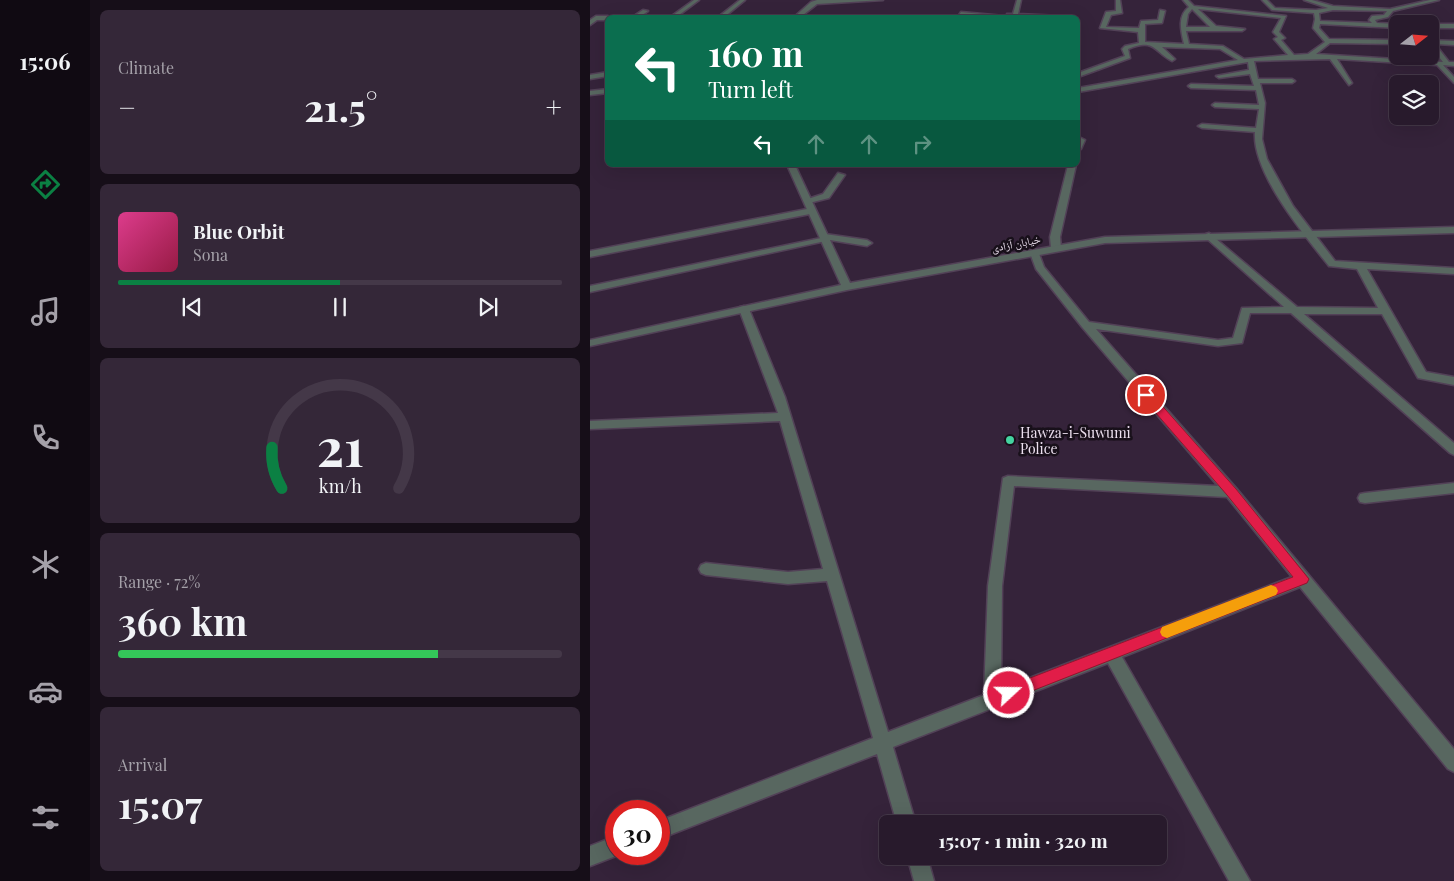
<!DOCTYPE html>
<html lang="en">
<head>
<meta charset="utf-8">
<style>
	body { margin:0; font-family:"Playfair Display","Noto Naskh Arabic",serif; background:#342738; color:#f1f3f6; height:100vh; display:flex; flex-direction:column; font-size:19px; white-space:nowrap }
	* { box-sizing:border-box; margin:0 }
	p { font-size:16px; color:#a5a1a9 }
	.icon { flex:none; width:28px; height:28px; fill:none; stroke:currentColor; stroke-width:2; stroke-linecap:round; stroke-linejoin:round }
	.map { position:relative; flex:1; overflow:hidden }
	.sheet { display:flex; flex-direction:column; gap:10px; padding:10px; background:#160e18; width:500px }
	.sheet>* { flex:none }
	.top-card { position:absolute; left:15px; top:15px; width:475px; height:152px; border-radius:8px; box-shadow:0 5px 20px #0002,0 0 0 1px #443848; background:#0b6e4f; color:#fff; overflow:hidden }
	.needle { width:32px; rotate:73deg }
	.tools { position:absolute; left:799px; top:15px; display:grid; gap:10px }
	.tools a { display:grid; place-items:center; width:50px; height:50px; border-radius:8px; background:#281a2c; box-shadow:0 5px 20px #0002,0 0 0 1px #443848; font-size:25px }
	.speed { position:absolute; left:15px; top:800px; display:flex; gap:10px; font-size:25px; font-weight:700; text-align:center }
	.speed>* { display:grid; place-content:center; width:65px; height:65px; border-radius:50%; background:#281a2c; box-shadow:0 5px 20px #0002,0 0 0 1px #443848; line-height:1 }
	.speed .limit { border:8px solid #d22; background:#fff; color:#111 }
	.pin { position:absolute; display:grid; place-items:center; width:42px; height:42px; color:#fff; margin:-21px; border:2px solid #fff; border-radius:50%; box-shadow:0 1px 5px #0007 }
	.me { position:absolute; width:55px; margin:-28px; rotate:69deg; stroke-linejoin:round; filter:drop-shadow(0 0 4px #0008) }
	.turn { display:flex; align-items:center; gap:18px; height:105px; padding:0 20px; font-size:22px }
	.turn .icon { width:65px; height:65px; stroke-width:2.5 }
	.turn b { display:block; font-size:35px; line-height:42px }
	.lanes { display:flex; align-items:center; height:48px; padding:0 20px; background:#0003; justify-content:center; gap:25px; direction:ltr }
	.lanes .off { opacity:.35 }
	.big { font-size:38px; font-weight:700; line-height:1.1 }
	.sheet .widget { flex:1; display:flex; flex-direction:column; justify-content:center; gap:8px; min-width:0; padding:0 18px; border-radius:8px; background:#342738 }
	.sheet .dial { align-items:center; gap:0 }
	.dial svg { height:130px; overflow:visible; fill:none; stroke:#443848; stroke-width:7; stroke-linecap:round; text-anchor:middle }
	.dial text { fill:#f1f3f6; stroke:none }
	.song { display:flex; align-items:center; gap:15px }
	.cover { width:60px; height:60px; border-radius:8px; background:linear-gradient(135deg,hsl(330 70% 55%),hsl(340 70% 35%)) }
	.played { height:5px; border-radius:2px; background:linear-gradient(90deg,#0b8043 50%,#443848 50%) }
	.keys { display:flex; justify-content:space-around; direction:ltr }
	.heat { display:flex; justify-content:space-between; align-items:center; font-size:28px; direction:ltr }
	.charge { height:8px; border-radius:4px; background:linear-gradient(90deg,#34c759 72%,#443848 0) }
	.trip { position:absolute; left:289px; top:815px; width:288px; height:50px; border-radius:8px; background:#281a2c; box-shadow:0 5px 20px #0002,0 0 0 1px #443848; font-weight:700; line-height:50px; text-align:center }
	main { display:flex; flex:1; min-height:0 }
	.menu { display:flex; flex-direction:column; width:90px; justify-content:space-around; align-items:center; background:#100a12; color:#a5a1a9 }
	.menu .icon { width:35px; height:35px }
	.menu .selected { color:#0b8043 }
	.menu b { font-size:22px; color:#f1f3f6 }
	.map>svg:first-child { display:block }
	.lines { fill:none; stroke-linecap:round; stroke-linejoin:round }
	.minor-casing { stroke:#524157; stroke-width:3 }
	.tertiary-casing { stroke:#524157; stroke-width:3 }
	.minor { fill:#586760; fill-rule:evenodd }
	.tertiary { fill:#586760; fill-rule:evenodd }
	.route { fill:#e11d48; stroke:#92132f }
	.slow { fill:#f59e0b }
	.poi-dot { fill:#44d4a0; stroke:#18101a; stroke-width:2 }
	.labels { text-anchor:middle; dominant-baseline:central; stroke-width:5; stroke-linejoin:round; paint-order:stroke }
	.far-street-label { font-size:11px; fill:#ece0ef; stroke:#18101a }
	.poi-label { font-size:14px; fill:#ece0ef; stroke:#18101a; text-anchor:start }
</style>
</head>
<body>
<main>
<nav class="menu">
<b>15:06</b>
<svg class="icon selected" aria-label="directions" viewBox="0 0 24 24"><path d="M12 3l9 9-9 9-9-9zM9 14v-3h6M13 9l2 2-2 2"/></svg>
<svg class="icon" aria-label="music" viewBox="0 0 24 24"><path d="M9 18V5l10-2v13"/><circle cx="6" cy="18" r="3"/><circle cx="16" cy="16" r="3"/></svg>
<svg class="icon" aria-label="phone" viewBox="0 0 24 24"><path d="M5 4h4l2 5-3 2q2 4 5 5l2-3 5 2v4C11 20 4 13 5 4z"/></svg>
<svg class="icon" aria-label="climate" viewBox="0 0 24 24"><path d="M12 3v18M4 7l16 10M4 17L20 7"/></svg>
<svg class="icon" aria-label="car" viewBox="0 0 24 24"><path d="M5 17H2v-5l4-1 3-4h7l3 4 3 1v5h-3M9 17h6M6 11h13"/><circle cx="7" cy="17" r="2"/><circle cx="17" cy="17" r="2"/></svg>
<svg class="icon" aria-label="filters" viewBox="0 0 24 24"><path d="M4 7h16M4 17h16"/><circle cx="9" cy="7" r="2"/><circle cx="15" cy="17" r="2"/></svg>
</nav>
<section class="sheet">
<div class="widget"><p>Climate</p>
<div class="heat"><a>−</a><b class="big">21.5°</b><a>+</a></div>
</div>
<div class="widget">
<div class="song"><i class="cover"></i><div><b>Blue Orbit</b><p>Sona</p></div></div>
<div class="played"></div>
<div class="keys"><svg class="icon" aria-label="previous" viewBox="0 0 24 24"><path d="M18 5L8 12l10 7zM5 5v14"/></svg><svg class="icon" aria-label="pause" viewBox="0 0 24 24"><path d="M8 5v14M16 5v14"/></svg><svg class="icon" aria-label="next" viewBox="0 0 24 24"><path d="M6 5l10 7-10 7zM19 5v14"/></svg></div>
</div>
<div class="widget dial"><svg viewBox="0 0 100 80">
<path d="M14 69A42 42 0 1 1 86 69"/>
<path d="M14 69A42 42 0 0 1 8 44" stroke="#0b8043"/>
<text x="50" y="56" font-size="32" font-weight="700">21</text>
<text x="50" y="72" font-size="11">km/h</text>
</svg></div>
<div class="widget"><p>Range · 72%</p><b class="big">360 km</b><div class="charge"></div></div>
<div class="widget"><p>Arrival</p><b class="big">15:07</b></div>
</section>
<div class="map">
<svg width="864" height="881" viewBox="0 0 864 881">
	<rect width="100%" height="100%" fill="#35233a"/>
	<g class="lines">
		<!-- minor casing -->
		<g class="minor-casing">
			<g id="minor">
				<path d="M 104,0 L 109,0 L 85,18 L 79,18 Z"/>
				<path d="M 150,0 L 155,0 L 133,18 L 127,18 Z"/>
				<path d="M 427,0 L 431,0 L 428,14 L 470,16 L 416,18 L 417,14 L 423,14 Z"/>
				<path d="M 526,0 L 530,0 L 532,13 L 521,15 L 516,27 L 549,28 L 551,21 L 568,20 L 570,10 L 575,11 L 572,23 L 555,24 L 555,42 L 594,44 C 591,31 587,16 599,7 L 593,0 L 598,0 L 604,6 L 696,16 L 689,32 L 695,38 L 691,40 L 704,55 L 718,54 L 735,42 L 723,28 L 725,19 L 724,13 L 682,10 L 672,0 L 677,0 L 685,8 L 726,10 L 738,8 L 714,0 L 722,0 L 743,6 L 800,9 L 840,0 L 849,0 L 803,11 L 798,17 L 785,20 L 787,23 L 808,24 L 808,28 L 730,24 L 729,28 L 739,39 L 808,40 L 808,44 L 740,43 L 726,54 L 853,62 L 840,46 L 840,40 L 864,41 L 864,45 L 845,44 L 859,62 L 864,62 L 864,66 L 853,65 L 864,77 L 864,83 L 847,65 L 747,59 L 762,83 L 759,85 L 740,59 L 664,61 L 668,79 L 702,79 L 705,81 L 702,83 L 670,83 L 675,103 L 672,139 L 677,159 L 703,206 L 745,261 L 864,268 L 864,274 L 777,269 L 836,372 L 864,377 L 864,385 L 828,378 L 792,314 L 714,314 L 864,443 L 864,455 L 860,453 L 701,313 L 660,313 L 652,343 L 628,346 L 506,329 L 646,488 L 864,749 L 864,772 L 858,769 L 710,587 L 532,657 L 660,881 L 639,881 L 518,663 L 303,747 L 326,824 L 307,824 L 287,754 L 69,839 L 69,821 L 283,738 L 237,581 L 198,584 L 116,575 L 111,573 L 109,569 L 111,565 L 116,563 L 198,572 L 233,569 L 190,421 L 0,429 L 0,421 L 188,413 L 149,309 L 150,307 L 154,306 L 159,309 L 195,397 L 298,732 L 394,695 L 398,586 L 413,478 L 418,476 L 628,486 L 492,327 L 446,269 L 440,253 L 442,251 L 448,251 L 454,267 L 499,322 L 628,340 L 643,338 L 652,308 L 694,307 L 616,238 L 616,234 L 619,233 L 707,307 L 788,308 L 767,269 L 739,266 C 714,235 662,173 665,132 L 612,128 L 608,126 L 612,124 L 666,128 L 669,109 L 625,107 L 622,105 L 625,103 L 669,105 L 666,90 L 601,88 L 598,86 L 601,84 L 664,86 L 660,74 L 629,78 L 626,76 L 659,70 L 658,62 L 488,92 L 488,88 L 648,60 L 630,49 L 572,47 L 585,59 L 582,61 C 563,51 565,38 538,49 L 540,58 L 488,77 L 488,73 L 535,56 L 532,49 L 535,46 L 549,43 L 548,32 L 510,28 L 516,12 L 526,11 ZM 602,9 L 620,27 L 596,27 L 598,14 ZM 608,9 L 691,18 L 683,32 L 688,37 L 684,39 L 698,55 L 654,59 L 633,46 L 599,44 L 596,31 L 652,31 L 655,29 L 626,26 ZM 743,10 L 797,11 L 794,15 L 782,16 L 779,20 L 782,23 L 730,21 L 729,13 ZM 424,486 L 637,497 L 702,577 L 411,689 L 412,586 Z"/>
				<path d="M 53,10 L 58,11 L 48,18 L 41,18 Z"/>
				<path d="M 371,12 L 414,16 L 416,18 L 369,15 Z"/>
				<path d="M 18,16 L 20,18 L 18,18 L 18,20 L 7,20 L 0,25 L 0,20 L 6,16 Z"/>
				<rect x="840" y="24" width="24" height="4"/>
				<path d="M 18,89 L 18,93 L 0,95 L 0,91 Z"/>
				<path d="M 491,138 L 495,140 L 491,149 L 488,149 L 488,140 Z"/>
				<path d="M 478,165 L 486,165 L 470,237 L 471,248 L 466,251 L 461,248 L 460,237 Z"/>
				<path d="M 248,173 L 255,175 L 239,198 L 215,204 L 215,200 L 233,194 Z"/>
				<path d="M 222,208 L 226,211 L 225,213 L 0,257 L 0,251 Z"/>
				<path d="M 235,234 L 277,240 L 282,243 L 277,246 L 240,240 L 0,292 L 0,286 L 231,238 Z"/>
				<path d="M 864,483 L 864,493 L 775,503 L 770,502 L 768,498 L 770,494 L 775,493 Z"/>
				<path d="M 26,836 L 26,854 L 31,854 L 0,866 L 0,846 Z"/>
				<path d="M 317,856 L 337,856 L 344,881 L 324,881 Z"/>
			</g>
		</g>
		<!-- tertiary casing -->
		<g class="tertiary-casing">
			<g id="tertiary">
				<path d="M 227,0 L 293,0 L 227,4 L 209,18 L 203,18 L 221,2 Z"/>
				<path d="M 18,72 L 18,76 L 0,79 L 0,75 Z"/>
				<path d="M 197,165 L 205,165 L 260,283 L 515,237 L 864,227 L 864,233 L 515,243 L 257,290 L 0,346 L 0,340 L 251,285 Z"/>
			</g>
		</g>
		<!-- minor -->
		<use href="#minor" class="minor"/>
		<!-- tertiary -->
		<use href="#tertiary" class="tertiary"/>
	</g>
	<!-- route -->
	<path class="route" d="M 556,391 L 560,392 L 646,489 L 719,579 L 717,583 L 419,700 L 414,698 L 411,693 L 414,688 L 703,577 L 637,495 L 552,397 L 551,395 Z"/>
	<!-- slow -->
	<path class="slow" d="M 681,585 L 686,587 L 688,591 L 686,595 L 577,638 L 572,636 L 570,632 L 572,627 Z"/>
	<!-- markers -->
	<circle class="poi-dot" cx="420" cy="440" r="5"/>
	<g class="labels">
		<!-- far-street labels -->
		<g class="far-street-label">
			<text transform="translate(426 243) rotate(-11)">خیابان آزادی</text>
		</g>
		<!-- poi labels -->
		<g class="poi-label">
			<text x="430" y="432">Hawza-i-Suwumi<tspan x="430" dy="16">Police</tspan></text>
		</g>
	</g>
</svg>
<div class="tools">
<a><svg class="needle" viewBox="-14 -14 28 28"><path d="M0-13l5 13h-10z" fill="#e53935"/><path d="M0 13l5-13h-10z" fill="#a5a1a9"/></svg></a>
<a><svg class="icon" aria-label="layers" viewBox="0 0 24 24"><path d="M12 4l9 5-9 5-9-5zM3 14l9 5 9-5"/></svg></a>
</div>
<div class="speed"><div class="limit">30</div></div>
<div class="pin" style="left:556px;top:395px;background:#d93025"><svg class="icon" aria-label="arrive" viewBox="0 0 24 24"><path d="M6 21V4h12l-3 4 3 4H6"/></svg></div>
<svg class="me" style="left:419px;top:693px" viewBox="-20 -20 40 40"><circle r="17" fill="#e11d48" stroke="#fff" stroke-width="3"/><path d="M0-11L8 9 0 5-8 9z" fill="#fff"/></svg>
<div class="trip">15:07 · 1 min · 320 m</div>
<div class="top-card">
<div class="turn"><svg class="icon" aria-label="left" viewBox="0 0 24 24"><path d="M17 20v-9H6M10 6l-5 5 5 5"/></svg><div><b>160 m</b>Turn left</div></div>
<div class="lanes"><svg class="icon" aria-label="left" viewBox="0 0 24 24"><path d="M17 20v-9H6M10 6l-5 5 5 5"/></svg><svg class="icon off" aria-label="ahead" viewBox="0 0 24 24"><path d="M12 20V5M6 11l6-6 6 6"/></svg><svg class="icon off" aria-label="ahead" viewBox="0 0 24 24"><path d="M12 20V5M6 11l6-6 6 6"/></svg><svg class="icon off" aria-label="right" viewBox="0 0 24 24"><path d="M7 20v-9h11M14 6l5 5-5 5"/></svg></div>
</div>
</div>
</main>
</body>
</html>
